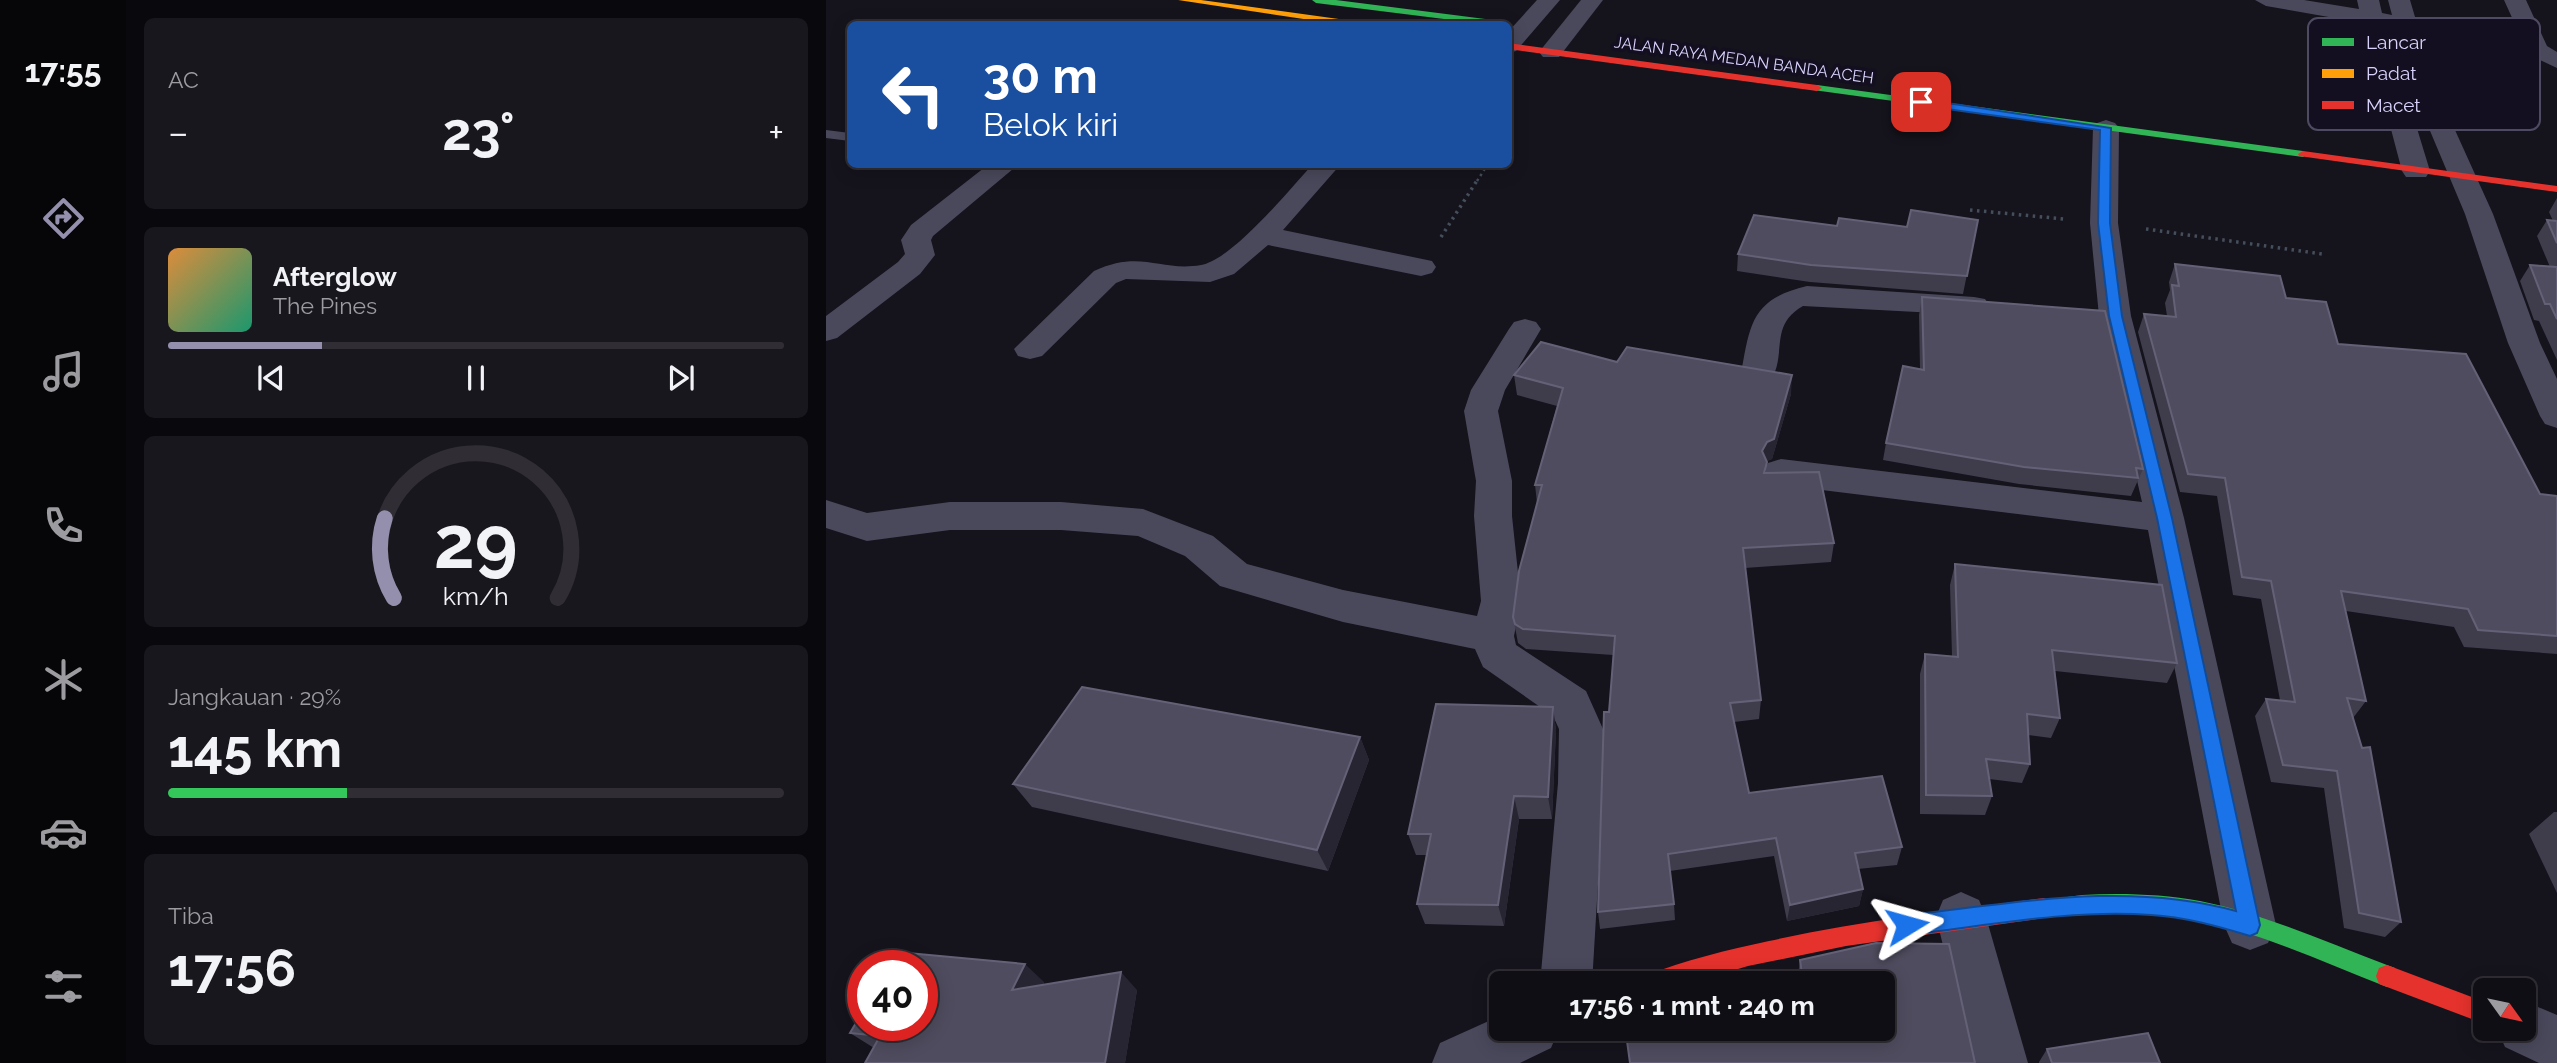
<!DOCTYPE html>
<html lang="id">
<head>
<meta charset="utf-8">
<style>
	body { margin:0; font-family:Raleway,sans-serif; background:#19171e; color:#f1f3f6; height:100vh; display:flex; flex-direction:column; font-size:26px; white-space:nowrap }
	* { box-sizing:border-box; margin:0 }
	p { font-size:23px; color:#9c9ca0 }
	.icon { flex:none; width:38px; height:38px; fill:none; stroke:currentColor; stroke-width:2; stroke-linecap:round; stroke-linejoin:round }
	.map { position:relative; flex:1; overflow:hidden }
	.details { display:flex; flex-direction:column; gap:18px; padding:18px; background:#09080c; width:700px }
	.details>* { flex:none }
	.hud { position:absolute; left:21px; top:21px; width:665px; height:147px; border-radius:10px; box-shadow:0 4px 18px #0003,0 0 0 2px #302e34; background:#1a4fa0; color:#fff; overflow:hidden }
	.needle { width:46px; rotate:123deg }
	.fabs { position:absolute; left:1647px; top:978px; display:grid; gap:14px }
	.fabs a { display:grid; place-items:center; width:63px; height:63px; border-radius:10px; background:#100e15; box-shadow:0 4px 18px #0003,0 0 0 2px #302e34; font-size:35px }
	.speed { position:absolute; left:21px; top:950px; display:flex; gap:14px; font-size:35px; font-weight:700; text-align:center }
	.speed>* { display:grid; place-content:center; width:91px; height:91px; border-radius:50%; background:#100e15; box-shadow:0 4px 18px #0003,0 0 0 2px #302e34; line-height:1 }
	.speed .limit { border:10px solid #d22; background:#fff; color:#111 }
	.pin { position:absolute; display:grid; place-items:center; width:60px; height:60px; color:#fff; margin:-30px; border-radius:14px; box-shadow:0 4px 10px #0006 }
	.me { position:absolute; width:77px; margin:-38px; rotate:82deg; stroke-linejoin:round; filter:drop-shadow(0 0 5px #0008) }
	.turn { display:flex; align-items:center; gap:24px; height:147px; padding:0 21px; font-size:32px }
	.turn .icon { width:91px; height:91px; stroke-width:2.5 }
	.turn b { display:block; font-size:49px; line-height:60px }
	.big { font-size:52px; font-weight:700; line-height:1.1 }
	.details .tile { flex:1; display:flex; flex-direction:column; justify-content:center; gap:10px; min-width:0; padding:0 24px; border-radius:10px; background:#19171e }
	.details .dial { align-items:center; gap:0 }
	.dial svg { height:182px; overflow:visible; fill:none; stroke:#302e34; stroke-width:7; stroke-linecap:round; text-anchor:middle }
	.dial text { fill:#f1f3f6; stroke:none }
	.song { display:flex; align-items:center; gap:21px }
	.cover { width:84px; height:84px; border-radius:10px; background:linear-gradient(135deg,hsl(30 70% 55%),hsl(160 70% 35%)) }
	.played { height:7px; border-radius:4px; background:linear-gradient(90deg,#948fad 25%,#302e34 25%) }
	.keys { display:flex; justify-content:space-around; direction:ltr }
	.heat { display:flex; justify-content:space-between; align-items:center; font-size:38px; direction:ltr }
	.charge { height:10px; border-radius:5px; background:linear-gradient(90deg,#34c759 29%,#302e34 0) }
	.trip { position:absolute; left:663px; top:971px; width:406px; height:70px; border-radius:10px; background:#100e15; box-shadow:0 4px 18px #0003,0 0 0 2px #302e34; font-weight:700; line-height:70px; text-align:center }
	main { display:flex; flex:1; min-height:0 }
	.dock { display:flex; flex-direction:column; width:126px; justify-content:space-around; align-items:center; background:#060608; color:#9c9ca0 }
	.dock .icon { width:49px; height:49px }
	.dock .active { color:#948fad }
	.dock b { font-size:32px; color:#f1f3f6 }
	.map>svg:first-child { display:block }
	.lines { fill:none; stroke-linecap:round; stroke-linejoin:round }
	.path-far1 { stroke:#454f5b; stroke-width:2.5; stroke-dasharray:2.5 3.5; stroke-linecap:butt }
	.path { stroke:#454f5b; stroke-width:3.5; stroke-dasharray:2.5 4.5; stroke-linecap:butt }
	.lane { fill:#4a495c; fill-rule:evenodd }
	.street { fill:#4a495c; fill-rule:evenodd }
	.fast { fill:#30b455; fill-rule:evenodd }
	.slow { fill:#ff9f0a; fill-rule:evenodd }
	.jam { fill:#e5322d; fill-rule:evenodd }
	.wall { fill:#3f3c4c }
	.shaded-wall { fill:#272531 }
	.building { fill:#4f4c5f; stroke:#646177; stroke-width:2 }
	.route { fill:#1a73e8; stroke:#114b97; stroke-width:2 }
	.labels { text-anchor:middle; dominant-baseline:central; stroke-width:7; stroke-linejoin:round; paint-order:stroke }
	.far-street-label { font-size:16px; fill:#d8d2fb; stroke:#130f20 }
	.key { fill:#130f20; stroke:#4e4a62; stroke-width:2 }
	.key-label { font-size:19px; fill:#d8d2fb }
</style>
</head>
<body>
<main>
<nav class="dock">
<b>17:55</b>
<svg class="icon active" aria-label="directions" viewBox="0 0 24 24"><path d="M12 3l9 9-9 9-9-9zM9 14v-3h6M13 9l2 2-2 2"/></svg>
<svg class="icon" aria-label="music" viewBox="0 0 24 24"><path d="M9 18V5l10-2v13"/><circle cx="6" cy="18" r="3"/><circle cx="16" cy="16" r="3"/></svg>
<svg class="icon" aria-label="phone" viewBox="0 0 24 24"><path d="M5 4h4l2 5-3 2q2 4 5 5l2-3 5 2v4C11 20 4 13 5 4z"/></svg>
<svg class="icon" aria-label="climate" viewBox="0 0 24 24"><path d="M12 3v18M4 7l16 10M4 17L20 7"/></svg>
<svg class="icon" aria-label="car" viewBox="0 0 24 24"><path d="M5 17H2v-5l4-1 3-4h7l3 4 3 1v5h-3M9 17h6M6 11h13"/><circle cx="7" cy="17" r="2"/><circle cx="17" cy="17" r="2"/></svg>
<svg class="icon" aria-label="filters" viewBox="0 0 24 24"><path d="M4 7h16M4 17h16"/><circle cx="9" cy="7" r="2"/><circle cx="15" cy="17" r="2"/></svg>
</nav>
<section class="details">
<div class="tile"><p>AC</p>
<div class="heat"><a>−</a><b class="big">23°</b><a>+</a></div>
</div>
<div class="tile">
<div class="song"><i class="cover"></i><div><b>Afterglow</b><p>The Pines</p></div></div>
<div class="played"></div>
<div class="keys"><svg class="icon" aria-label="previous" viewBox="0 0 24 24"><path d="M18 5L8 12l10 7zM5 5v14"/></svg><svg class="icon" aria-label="pause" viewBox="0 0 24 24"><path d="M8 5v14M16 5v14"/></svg><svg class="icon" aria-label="next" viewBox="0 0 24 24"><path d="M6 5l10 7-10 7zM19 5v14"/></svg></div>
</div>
<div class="tile dial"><svg viewBox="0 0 100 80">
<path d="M14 69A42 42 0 1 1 86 69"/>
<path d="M14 69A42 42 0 0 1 10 34" stroke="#948fad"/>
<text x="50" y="56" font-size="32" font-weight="700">29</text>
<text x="50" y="72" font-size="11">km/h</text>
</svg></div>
<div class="tile"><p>Jangkauan · 29%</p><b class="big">145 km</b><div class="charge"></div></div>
<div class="tile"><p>Tiba</p><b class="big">17:56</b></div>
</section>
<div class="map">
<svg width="1731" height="1063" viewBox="0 0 1731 1063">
	<rect width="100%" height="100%" fill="#15131c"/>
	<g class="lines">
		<!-- path-far1 -->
		<path class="path-far1" d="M 651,181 L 662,164"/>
		<!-- path -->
		<g class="path">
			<path d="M 1144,210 L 1238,219"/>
			<path d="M 1320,229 L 1496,254"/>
			<path d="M 615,237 L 652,179"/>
		</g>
		<!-- lane -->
		<path class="lane" d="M 0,130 L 24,133 L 24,141 L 0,138 Z"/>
		<!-- street -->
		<g class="street">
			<path d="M 711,0 L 734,0 L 690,51 L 682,53 L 682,32 Z"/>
			<path d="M 755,0 L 777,0 L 733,57 L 717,57 L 713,52 Z"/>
			<path d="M 1429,0 L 1478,0 L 1533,9 L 1531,0 L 1553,0 L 1556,13 L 1566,15 L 1562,0 L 1584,0 L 1610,88 L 1667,214 L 1714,343 L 1731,379 L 1731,428 L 1719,424 L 1714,416 L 1682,343 L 1639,214 L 1586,88 L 1570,28 L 1560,27 L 1604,171 L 1600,177 L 1580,177 L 1576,171 L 1537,23 L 1440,6 Z"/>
			<path d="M 1678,0 L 1700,0 L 1721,46 L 1731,52 L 1731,68 L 1703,55 Z"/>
			<path d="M 1280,120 L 1289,123 L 1293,128 L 1292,223 L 1305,316 L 1358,518 L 1450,925 L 1442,943 L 1424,950 L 1406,943 L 1398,925 L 1322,530 L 955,485 L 942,481 L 937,472 L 942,463 L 955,459 L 1316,502 L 1273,316 L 1264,223 L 1267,128 L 1271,123 Z"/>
			<path d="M 163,164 L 193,164 L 107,236 L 105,240 L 109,255 L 94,274 L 11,338 L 0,341 L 0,316 L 72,262 L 79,254 L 75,240 L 85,225 Z"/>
			<path d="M 487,164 L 515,164 L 457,230 L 606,261 L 610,267 L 606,273 L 595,276 L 442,245 L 408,274 L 384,282 L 300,279 L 290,283 L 216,356 L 204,359 L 192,356 L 188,349 L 268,271 C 315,249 334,272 375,265 C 406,260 464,189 487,164 Z"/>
			<path d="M 981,286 L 1148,297 L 1159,299 L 1164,306 L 1159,313 L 1148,315 L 977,306 C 942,326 962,354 944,382 L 932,385 L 920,382 L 915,374 C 924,323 926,299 981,286 Z"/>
			<path d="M 699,319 L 710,322 L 715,329 L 679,390 L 672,411 L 686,481 L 686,516 L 695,601 L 688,636 L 690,645 L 760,691 L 777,729 L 778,783 L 766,984 L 714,984 L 732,783 L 733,729 L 727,716 L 657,667 L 649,649 L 517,622 L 394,586 L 359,556 L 312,536 L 235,530 L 124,530 L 41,541 L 0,528 L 0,500 L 41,513 L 124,502 L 235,502 L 317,509 L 387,536 L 421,564 L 517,590 L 651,616 L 655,601 L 648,516 L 650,481 L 638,411 L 645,390 L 683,329 L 688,322 Z"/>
			<path d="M 1135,892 L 1153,900 L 1160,917 L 1202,1063 L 1146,1063 L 1110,917 L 1117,900 Z"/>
			<path d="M 1698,1001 L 1731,1015 L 1731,1063 L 1713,1063 L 1679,1047 L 1671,1029 L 1698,1029 Z"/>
			<path d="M 676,1015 L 676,1029 L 733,1029 L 725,1048 L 694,1063 L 606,1063 L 614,1043 Z"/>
		</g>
		<!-- fast -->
		<g class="fast">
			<path d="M 486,0 L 510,0 L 675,21 L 680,24 L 658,24 L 490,3 Z"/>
			<path d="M 991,85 L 1477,151 L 1482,154 L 1477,157 L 987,90 L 986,88 Z"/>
			<path d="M 1256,895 C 1295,893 1335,894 1374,901 C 1439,914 1499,942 1561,965 L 1569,968 L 1572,976 L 1569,984 L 1561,987 C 1499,963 1439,934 1373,921 C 1322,911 1269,912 1218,918 L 1211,915 L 1208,908 L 1211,901 Z"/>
		</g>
		<!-- slow -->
		<path class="slow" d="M 352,0 L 375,0 L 520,20 L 525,23 L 511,24 Z"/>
		<!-- jam -->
		<g class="jam">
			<path d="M 682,43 L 991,85 L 996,88 L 991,91 L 682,49 Z"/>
			<path d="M 1477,151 L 1731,186 L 1731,192 L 1473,156 L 1472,154 Z"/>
			<path d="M 1218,898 L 1225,901 L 1228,908 L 1225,915 L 1218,918 L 1020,946 L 922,966 L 862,984 L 816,984 L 819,976 C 859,960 901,950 943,941 C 1034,921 1126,910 1218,898 Z"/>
			<path d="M 1561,965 L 1659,1002 L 1659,1024 L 1553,984 L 1550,976 L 1553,968 Z"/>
		</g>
	</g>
	<!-- wall -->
	<g class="wall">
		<path d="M 1731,198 L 1731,360 L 1713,321 L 1708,320 L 1694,281 L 1704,265 L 1724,267 L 1711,236 L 1721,220 L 1727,221 L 1723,212 Z"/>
		<path d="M 1152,220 L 1137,294 L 984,282 L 911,271 L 912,254 L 1011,226 L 1081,227 Z"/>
		<path d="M 1349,264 L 1460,298 L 1512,344 L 1714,494 L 1731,496 L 1731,654 L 1638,647 L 1628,627 L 1520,611 L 1540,701 L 1527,718 L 1575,922 L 1559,937 L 1518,928 L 1498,788 L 1445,782 L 1429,716 L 1440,699 L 1454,700 L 1435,599 L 1407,595 L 1391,496 L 1354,492 L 1312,332 L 1318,314 L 1341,316 L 1339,303 L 1344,290 L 1343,282 Z"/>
		<path d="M 1096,297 L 1317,469 L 1305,496 L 1193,484 L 1057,460 L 1060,443 L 1094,369 L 1093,315 Z"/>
		<path d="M 791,362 L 965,394 L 946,459 L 940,461 L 940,473 L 1008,543 L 1005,562 L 919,568 L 935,700 L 933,719 L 908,722 L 923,793 L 1076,847 L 1071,865 L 1032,869 L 1037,889 L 1033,906 L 961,921 L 948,856 L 844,871 L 848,904 L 849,920 L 774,929 L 772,912 L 783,712 L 787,655 L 700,649 L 692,643 L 687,617 L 711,503 L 709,485 L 731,406 L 691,395 L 688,375 Z"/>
		<path d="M 1129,564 L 1351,663 L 1341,683 L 1229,671 L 1234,718 L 1225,738 L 1202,735 L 1204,764 L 1196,783 L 1163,779 L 1166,796 L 1159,815 L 1094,814 L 1094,674 L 1099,654 L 1126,656 L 1124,585 Z"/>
		<path d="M 727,707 L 730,730 L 726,819 L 693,819 L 678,926 L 599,924 L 591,904 L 600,855 L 590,855 L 582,834 Z"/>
		<path d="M 534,737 L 543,760 L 502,871 L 206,807 L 187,784 Z"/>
		<path d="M 1728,812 L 1731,812 L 1731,893 L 1703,834 Z"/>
		<path d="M 974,960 L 1149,1063 L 854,1031 L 854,1029 L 1057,1029 L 972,975 Z"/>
		<path d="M 218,982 L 217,985 L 311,990 L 299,1063 L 39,1063 L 48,1048 L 24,1033 Z"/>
		<path d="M 1221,1049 L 1334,1063 L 1213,1063 L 1213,1062 Z"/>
	</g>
	<!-- shaded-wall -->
	<g class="shaded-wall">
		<path d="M 966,375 L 965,394 L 946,459 L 940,462 L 936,451 Z"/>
		<path d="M 727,707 L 730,730 L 726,819 L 722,797 Z"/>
		<path d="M 534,737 L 543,760 L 502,871 L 491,850 Z"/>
		<path d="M 688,796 L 693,819 L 678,926 L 672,905 Z"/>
		<path d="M 1037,889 L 1033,906 L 961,921 L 964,905 Z"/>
		<path d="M 199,964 L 218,982 L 206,1007 L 186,990 Z"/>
		<path d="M 295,972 L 311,990 L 299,1063 L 279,1063 Z"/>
	</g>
	<!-- building -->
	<g class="building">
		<path d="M 1085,210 L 1152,220 L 1141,276 L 985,265 L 912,254 L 928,215 L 1011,226 L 1013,218 L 1081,227 Z"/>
		<path d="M 1721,220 L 1731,221 L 1731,243 Z"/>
		<path d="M 1349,264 L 1454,276 L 1460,298 L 1500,302 L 1512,344 L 1640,354 L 1714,494 L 1731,496 L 1731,636 L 1652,630 L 1642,609 L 1515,591 L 1540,701 L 1521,698 L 1536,748 L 1544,747 L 1575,922 L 1533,913 L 1511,771 L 1457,765 L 1440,699 L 1469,702 L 1445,581 L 1416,577 L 1399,478 L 1362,474 L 1318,314 L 1350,317 L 1346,285 L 1353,286 Z"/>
		<path d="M 1704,265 L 1731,267 L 1731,319 L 1724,304 L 1719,304 Z"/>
		<path d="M 1096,297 L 1279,311 L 1317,469 L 1310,468 L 1312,478 L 1198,467 L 1060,443 L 1077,366 L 1098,370 Z"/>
		<path d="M 715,342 L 791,362 L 801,347 L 966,375 L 948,439 L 941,442 L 936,451 L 941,462 L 938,473 L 993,472 L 1008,543 L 917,548 L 935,700 L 904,703 L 923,793 L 1056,776 L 1076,847 L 1029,853 L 1037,889 L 964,905 L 950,838 L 842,854 L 848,904 L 772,912 L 778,712 L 783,712 L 789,636 L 697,629 L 689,624 L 687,617 L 693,571 L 716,485 L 709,485 L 737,388 L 688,375 Z"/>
		<path d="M 1129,564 L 1336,585 L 1351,663 L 1226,650 L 1234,718 L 1201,714 L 1204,764 L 1160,759 L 1166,796 L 1100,795 L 1099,654 L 1132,657 Z"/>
		<path d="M 256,687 L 534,737 L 491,850 L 187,784 Z"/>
		<path d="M 610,704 L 727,707 L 722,797 L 688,796 L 672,905 L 591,904 L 605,834 L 582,834 Z"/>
		<path d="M 1050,943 L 1123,944 L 1149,1063 L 804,1063 L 801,1041 L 855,1030 L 855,1029 L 1057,1029 L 1057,984 L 917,984 L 976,974 L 974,960 Z"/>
		<path d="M 71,952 L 199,964 L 186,990 L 295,972 L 279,1063 L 39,1063 L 54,1036 L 24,1033 L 37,1011 L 37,1026 L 96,1026 L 96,966 L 63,966 Z"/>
		<path d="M 1322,1033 L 1334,1063 L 1226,1063 L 1221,1049 Z"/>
	</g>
	<!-- route -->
	<path class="route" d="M 1095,99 L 1285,128 L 1284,223 L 1296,316 L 1346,518 L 1434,925 L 1431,933 L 1424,936 C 1391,926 1359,917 1325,915 C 1244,909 1160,926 1081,935 L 1073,932 L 1070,925 L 1073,918 L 1081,915 C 1191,903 1301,881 1410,911 L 1331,518 L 1283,316 L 1272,223 L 1274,130 L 1091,105 L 1091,100 Z"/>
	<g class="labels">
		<!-- far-street labels -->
		<g class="far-street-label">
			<text transform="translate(918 60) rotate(8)">JALAN RAYA MEDAN BANDA ACEH</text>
		</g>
	</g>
	<!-- legend -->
	<rect x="1482" y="18" width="232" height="112" rx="10" class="key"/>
	<rect x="1496" y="38" width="32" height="8" fill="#30b455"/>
	<rect x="1496" y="69" width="32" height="9" fill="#ff9f0a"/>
	<rect x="1496" y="101" width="32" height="8" fill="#e5322d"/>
	<g class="key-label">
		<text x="1540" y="49">Lancar</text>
		<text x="1540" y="80">Padat</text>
		<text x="1540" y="112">Macet</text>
	</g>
</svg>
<div class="fabs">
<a><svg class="needle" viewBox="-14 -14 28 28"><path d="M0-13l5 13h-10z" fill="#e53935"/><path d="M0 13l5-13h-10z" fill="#9c9ca0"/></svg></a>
</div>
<div class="speed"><div class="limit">40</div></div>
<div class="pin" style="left:1095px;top:102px;background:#d93025"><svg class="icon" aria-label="arrive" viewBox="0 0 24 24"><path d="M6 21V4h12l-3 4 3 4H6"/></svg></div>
<svg class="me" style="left:1081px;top:925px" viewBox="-20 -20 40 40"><path d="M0-17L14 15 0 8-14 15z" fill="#1a73e8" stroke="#fff" stroke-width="4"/></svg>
<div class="trip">17:56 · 1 mnt · 240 m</div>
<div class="hud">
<div class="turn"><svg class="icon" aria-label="left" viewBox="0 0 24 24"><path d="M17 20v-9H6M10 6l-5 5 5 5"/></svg><div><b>30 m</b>Belok kiri</div></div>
</div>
</div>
</main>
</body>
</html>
